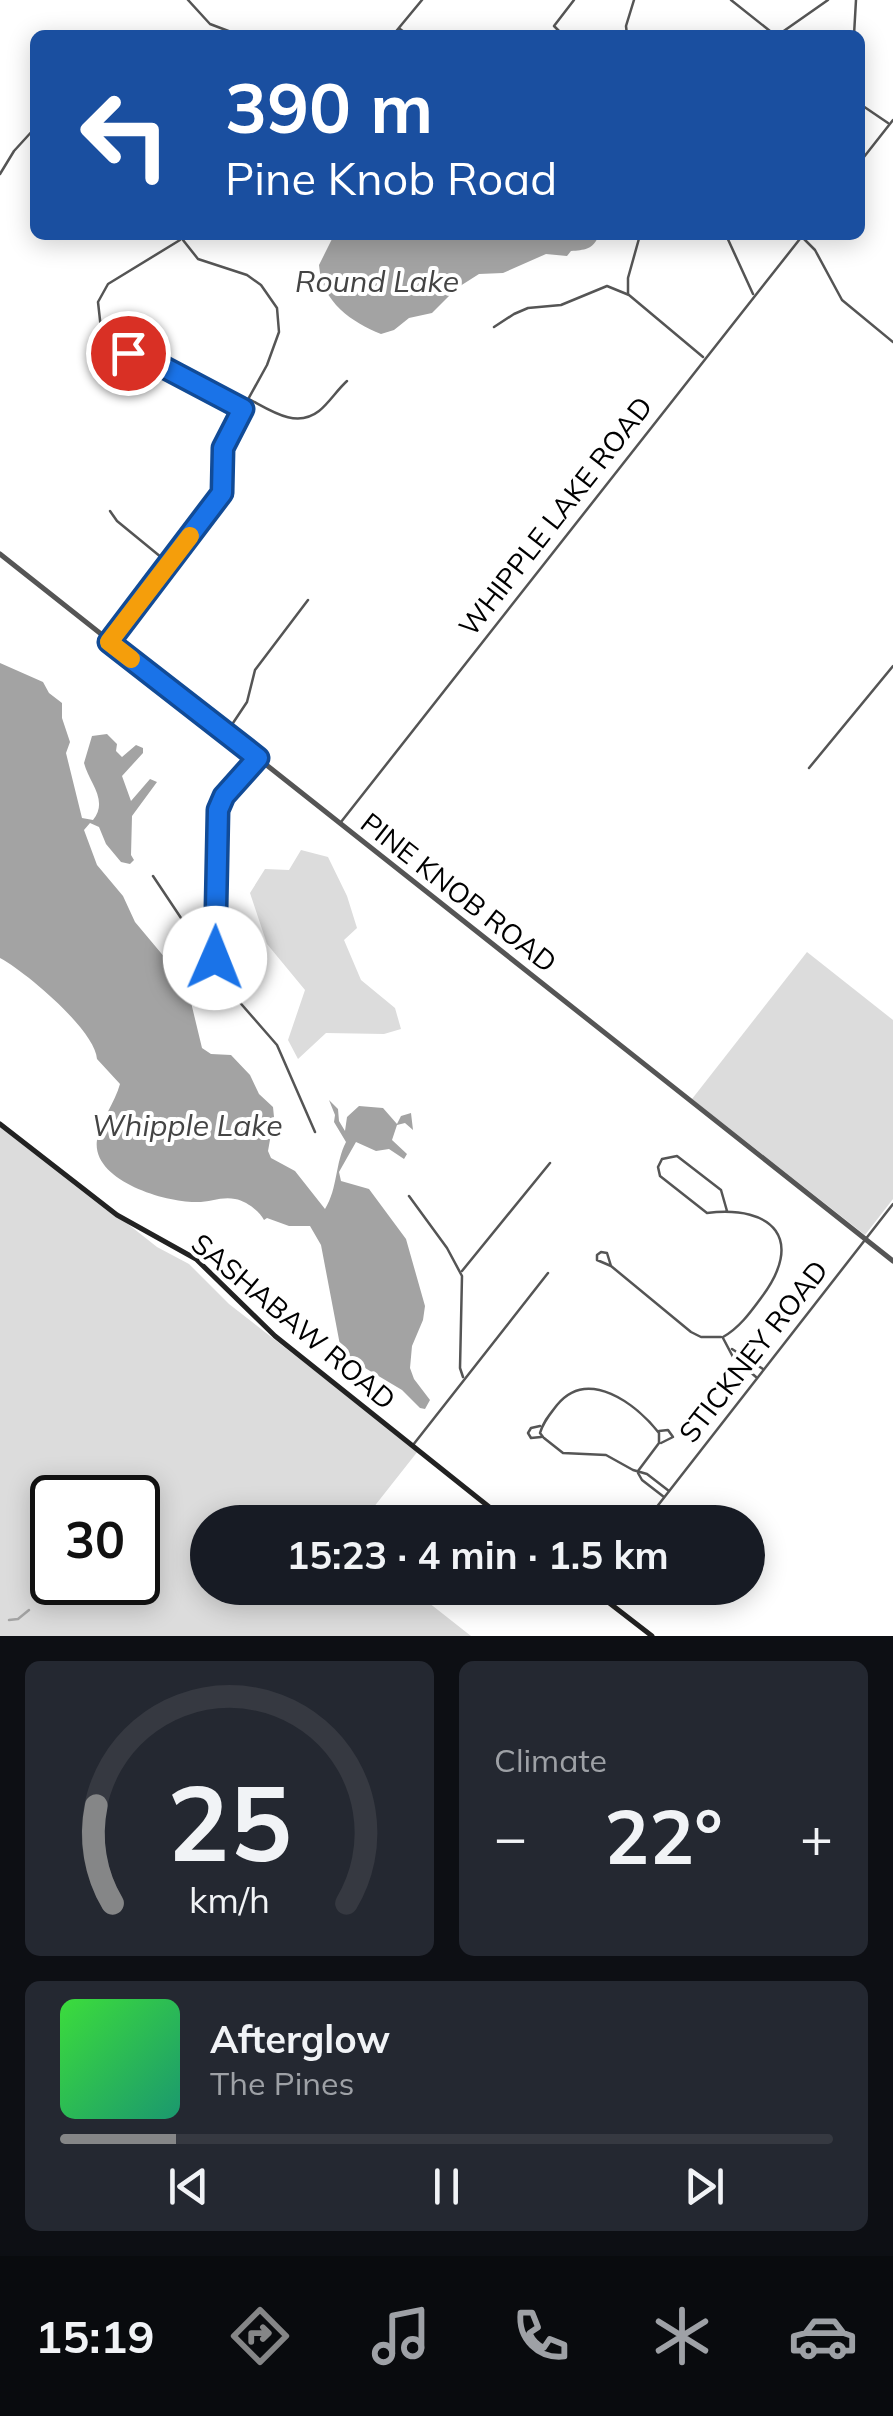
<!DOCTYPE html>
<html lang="en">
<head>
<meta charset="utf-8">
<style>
	body { margin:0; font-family:Mulish,sans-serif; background:#242831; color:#f1f3f6; height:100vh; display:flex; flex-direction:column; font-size:38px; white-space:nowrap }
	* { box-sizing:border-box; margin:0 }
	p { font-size:32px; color:#9ea1a6 }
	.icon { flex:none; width:55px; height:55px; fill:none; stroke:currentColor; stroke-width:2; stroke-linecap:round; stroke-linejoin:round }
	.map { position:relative; height:1636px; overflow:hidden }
	.drawer { display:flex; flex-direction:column; gap:25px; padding:25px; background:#0d0f14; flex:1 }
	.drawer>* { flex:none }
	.banner { position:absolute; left:30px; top:30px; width:835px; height:210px; border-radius:15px; box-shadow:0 5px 25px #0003; background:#1a4fa0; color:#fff; overflow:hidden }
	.speed { position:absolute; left:30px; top:1475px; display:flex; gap:20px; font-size:50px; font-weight:700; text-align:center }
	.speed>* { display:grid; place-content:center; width:130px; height:130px; border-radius:50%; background:#171b24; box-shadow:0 5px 25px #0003; line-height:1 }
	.speed .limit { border:5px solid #111; border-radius:15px; background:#fff; color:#111 }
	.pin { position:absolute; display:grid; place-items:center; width:85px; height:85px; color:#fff; margin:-42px; border:5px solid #fff; border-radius:50%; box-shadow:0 2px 10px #0007 }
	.me { position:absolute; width:110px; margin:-55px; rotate:1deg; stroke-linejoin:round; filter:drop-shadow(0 0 8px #0008) }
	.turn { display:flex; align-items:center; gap:35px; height:210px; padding:0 30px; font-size:45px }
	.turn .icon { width:130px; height:130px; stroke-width:2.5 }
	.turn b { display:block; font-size:70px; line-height:85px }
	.big { font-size:75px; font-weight:700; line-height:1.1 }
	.drawer .widget { flex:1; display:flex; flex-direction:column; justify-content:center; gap:15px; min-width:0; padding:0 35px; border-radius:15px; background:#242831 }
	.drawer .dial { align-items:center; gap:0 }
	.dial svg { height:260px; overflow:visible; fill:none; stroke:#363941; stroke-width:7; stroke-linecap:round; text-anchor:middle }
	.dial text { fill:#f1f3f6; stroke:none }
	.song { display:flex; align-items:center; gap:30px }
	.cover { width:120px; height:120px; border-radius:15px; background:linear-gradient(135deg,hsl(120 70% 55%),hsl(160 70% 35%)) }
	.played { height:10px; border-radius:5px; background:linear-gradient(90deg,#858687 15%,#363941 15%) }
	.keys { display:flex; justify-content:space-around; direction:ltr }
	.heat { display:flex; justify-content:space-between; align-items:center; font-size:55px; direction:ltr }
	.drawer .tiles { flex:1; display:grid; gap:25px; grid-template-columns:1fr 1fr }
	.widget:last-child { grid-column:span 2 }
	.trip { position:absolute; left:190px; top:1505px; width:575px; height:100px; border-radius:50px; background:#171b24; box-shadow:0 5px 25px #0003; font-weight:700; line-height:100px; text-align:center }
	.tab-bar { display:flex; height:160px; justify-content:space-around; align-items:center; background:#090b0e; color:#9ea1a6 }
	.tab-bar .icon { width:70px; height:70px }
	.tab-bar .current { color:#858687 }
	.tab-bar b { font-size:45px; color:#f1f3f6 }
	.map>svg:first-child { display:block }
	.green { fill:#dcdcdc; fill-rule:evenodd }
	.water { fill:#a3a3a3 }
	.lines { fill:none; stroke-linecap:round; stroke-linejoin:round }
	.stream { stroke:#a3a3a3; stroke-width:2.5 }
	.minor { stroke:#555; stroke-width:2.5 }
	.tertiary { stroke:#555; stroke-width:5 }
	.secondary { stroke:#222; stroke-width:5 }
	.route-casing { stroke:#114b97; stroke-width:25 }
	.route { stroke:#1a73e8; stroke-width:18 }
	.slow { stroke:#f59e0b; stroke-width:18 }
	.labels { text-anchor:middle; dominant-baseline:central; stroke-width:8; stroke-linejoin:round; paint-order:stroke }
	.street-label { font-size:28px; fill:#000; stroke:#fff }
	.water-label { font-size:30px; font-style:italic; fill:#444; stroke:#fff }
</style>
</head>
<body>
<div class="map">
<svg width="893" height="1636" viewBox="0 0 893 1636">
	<rect width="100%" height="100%" fill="#fff"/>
	<!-- green -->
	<g class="green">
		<path d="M 301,850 L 328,857 L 347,896 L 357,928 L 344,940 L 361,980 L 395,1008 L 401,1029 L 384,1034 L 326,1033 L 298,1059 L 288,1040 L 305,990 L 267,944 L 250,893 L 265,869 L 289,870 Z"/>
		<path d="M 807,952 L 893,1020 L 893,1199 L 865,1235 L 692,1099 Z"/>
		<path d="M 0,1123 L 157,1247 L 189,1264 L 229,1304 L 418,1451 L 362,1522 L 208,1522 L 208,1588 L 410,1588 L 471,1636 L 0,1636 ZM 52,1498 L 138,1498 L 138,1582 L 52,1582 Z"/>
	</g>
	<!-- water -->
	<g class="water">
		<path d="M 334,235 L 599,235 C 593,250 584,250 571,251 L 567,256 L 546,254 L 503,273 L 479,274 L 457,288 L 432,313 L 409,318 L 394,330 L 381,334 C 352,322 322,303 319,265 Z"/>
		<path d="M 0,663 L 43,682 L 49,693 L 62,703 L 62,718 L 70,742 L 66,753 L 82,818 L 93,820 C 109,800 89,783 84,763 L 92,736 L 107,734 L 117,744 L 116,751 L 122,757 L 136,745 L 143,748 L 143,753 L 122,776 L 131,801 L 150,779 L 157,782 L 132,816 L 131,855 L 134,860 L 130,864 L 121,862 L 106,844 L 99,827 L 90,823 L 84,830 L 97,865 L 123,896 L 135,922 L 166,959 L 170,975 L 189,994 L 202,1048 L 211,1054 L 231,1055 L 250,1075 L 259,1094 L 273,1107 L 274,1117 L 268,1151 L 271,1158 L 295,1171 L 325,1209 C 338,1188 335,1163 346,1142 L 334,1122 L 335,1115 L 329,1100 L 338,1109 L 339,1121 L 345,1131 L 347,1117 L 359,1106 L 383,1108 L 397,1124 L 401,1116 L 411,1113 L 413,1130 L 405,1123 L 397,1125 L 392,1140 L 407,1154 L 404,1159 L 389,1149 L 376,1151 L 356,1142 L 339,1172 L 341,1181 L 369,1189 L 406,1239 L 425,1306 L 423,1320 L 412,1346 L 410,1368 L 414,1379 L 430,1400 L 425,1409 L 420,1408 L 402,1390 L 355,1362 L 340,1345 L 321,1245 L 310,1226 L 289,1226 L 267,1218 L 264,1220 C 260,1212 247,1201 235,1199 C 223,1196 210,1202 197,1202 C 167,1203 91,1181 97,1140 C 100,1121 115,1103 120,1084 L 97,1059 C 95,1030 26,972 0,958 Z"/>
	</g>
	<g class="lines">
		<!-- stream -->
		<path class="stream" d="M 9,1620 L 18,1619 L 29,1610"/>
		<!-- minor -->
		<g class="minor">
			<path d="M 188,0 L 210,24 L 239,35"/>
			<path d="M 731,0 L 775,35"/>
			<path d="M 400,29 L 408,35"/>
			<path d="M 562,34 L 554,26 L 574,0"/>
			<path d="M 393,35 L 422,0"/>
			<path d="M 627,35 L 626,26 L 634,0"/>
			<path d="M 778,35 L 828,0"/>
			<path d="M 854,35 L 856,0"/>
			<path d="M 860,104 L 888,123"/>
			<path d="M 860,162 L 893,120"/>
			<path d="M 0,174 L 14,151 L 35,128"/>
			<path d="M 726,235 L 753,294"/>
			<path d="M 800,235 L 815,250 L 842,300 L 893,342"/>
			<path d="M 180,240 L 108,284 L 98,302 L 101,329 L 116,348 L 152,361 L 241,408"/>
			<path d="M 628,294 L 628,278 L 640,235"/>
			<path d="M 494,327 L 514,314 L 528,308 L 561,305 L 607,286 L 629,295 L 703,357"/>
			<path d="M 249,399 C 270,410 296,429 319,411 C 329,403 337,390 347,381"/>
			<path d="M 110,511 L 117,521 L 167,562"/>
			<path d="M 110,640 L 223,493 L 224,443 L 267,365 L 279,332 L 277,308 L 261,285 L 247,275 L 198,259 L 179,235"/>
			<path d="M 227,732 L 247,702 L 255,670 L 308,600"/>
			<path d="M 809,768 L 893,666"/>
			<path d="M 341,822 L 803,235"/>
			<path d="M 153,876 L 229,990 L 277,1045 L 315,1132"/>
			<path d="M 214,962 L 218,810 L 224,797 L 257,760"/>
			<path d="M 409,1196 L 447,1248 L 462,1276 L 460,1368 L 463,1377"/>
			<path d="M 611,1266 L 607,1253 L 601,1252 L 597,1255 L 597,1260 L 611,1266 L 691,1332 L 701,1337 L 721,1337"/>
			<path d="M 462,1271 L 550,1163"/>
			<path d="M 723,1337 C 739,1328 750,1313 761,1298 C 805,1240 774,1205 707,1213 L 660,1176 L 658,1167 L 662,1159 L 677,1156 L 721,1190 L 727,1211"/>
			<path d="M 723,1338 L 733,1357 L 756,1377"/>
			<path d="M 732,1349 L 763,1369"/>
			<path d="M 540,1426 L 531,1428 L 528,1433 L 531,1438 L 541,1437"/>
			<path d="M 659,1431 L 668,1430 L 673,1437 L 661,1443"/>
			<path d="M 543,1437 L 540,1433 C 543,1422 550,1414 557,1405 C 588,1367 636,1404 659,1433 L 659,1443 L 638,1471"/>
			<path d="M 544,1438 L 563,1453 L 606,1455 L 633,1470 L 647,1474 L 669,1491"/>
			<path d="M 413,1445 L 548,1273"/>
			<path d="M 638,1473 L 642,1480 L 664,1497"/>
			<path d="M 645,1522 L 893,1204"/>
		</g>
		<!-- tertiary -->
		<path class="tertiary" d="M 0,554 L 893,1261"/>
		<!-- secondary -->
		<g class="secondary">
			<path d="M 0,1124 L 117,1215 L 196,1259 L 275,1336 L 508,1522"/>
			<path d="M 590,1588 L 652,1636"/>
		</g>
	</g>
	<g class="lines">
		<!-- route casing -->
		<g class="route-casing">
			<path id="route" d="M 128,353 L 152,361 L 243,409 L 223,448 L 222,493 L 109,642 L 258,758 L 224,796 L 218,810 L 215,958"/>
		</g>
		<!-- route -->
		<use href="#route" class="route"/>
		<!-- slow -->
		<path class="slow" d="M 131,659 L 109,642 L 190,536"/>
	</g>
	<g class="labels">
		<!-- street labels -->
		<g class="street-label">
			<text transform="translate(555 516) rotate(-52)">WHIPPLE LAKE ROAD</text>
			<text transform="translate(459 892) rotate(38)">PINE KNOB ROAD</text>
			<text transform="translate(294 1321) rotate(40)">SASHABAW ROAD</text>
			<text transform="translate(753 1351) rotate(-52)">STICKNEY ROAD</text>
		</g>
		<!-- water labels -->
		<g class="water-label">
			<text x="377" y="281">Round Lake</text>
			<text x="187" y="1125">Whipple Lake</text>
		</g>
	</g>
</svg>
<div class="speed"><div class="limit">30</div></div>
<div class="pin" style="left:128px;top:353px;background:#d93025"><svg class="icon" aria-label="arrive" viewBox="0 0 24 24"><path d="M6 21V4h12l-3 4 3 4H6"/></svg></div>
<svg class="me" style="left:215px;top:958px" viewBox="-20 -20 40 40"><circle r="19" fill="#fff"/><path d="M0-13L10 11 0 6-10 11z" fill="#1a73e8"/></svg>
<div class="trip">15:23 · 4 min · 1.5 km</div>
<div class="banner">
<div class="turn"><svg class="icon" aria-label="left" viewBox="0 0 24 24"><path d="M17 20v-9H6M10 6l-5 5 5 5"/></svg><div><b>390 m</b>Pine Knob Road</div></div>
</div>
</div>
<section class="drawer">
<div class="tiles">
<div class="widget dial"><svg viewBox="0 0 100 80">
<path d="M14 69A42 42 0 1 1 86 69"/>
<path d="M14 69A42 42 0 0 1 9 39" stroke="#858687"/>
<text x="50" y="56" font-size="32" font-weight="700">25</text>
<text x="50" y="72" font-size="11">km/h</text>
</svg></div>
<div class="widget"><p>Climate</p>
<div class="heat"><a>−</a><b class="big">22°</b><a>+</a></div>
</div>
<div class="widget">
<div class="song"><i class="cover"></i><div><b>Afterglow</b><p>The Pines</p></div></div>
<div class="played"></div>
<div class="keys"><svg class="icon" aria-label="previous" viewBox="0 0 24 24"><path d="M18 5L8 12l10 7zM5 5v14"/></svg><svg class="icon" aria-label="pause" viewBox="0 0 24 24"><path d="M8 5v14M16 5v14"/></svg><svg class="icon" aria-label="next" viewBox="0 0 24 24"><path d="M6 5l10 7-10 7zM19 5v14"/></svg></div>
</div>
</div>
</section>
<nav class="tab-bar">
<b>15:19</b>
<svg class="icon current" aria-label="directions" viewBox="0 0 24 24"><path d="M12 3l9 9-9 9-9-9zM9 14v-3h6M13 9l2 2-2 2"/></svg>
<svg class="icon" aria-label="music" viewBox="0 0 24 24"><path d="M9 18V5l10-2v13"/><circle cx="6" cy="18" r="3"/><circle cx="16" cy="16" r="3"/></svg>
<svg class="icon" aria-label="phone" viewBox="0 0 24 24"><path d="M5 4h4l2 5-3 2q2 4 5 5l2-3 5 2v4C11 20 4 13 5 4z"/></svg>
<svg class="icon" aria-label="climate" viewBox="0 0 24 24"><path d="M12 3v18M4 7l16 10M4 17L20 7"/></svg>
<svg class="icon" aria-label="car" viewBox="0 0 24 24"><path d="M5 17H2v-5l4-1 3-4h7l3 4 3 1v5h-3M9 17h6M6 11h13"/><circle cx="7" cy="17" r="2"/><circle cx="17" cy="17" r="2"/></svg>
</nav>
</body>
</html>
